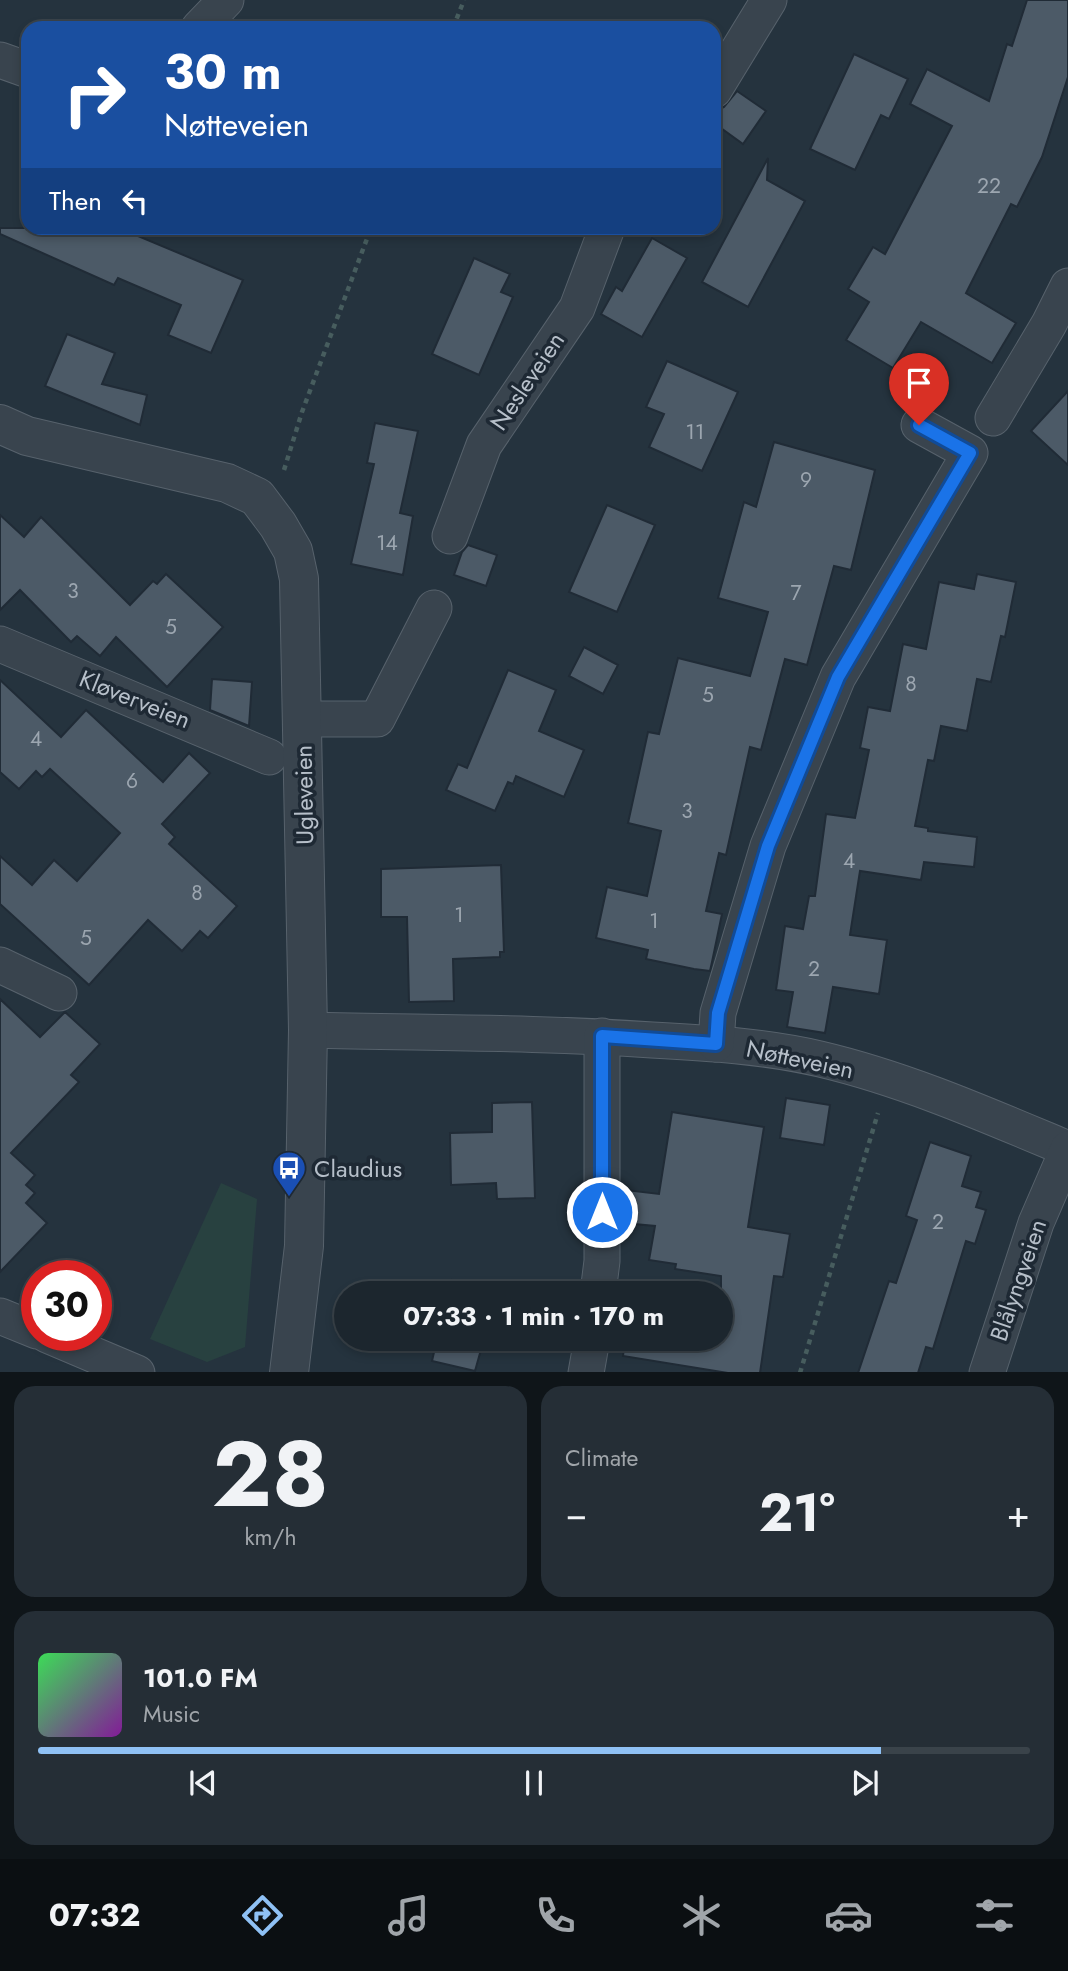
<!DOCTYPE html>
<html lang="en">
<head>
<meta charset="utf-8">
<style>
	body { margin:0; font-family:Jost,sans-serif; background:#252e36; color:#f1f3f6; height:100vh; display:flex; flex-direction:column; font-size:26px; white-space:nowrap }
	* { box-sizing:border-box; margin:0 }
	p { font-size:23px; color:#a0a5aa }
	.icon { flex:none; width:38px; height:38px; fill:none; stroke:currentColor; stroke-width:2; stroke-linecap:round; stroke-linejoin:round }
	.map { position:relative; height:1372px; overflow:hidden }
	.side { display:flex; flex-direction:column; gap:14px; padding:14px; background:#0f1519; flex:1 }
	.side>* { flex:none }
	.guide { position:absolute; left:21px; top:21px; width:700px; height:214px; border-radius:21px; box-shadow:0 4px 10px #0003,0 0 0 2px #3a434a; background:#1a4fa0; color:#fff; overflow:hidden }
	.speed { position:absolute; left:21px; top:1260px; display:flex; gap:14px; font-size:35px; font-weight:700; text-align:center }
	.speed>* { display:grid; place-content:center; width:91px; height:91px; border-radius:50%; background:#1c262e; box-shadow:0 4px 10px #0003,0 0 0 2px #3a434a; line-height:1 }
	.speed .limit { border:10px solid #d22; background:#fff; color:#111 }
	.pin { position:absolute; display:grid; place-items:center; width:60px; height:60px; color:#fff; margin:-72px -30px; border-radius:50% 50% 50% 0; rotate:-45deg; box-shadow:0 0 7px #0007 }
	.pin .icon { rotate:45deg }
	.me { position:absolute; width:77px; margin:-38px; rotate:0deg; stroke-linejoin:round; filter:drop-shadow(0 0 5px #0008) }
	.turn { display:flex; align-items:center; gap:24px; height:147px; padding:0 28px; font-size:32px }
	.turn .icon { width:91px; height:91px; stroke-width:2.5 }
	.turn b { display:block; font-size:49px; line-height:60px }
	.then { display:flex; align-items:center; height:66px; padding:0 28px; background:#0003; gap:14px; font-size:26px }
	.big { font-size:52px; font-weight:700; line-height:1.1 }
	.side .card { flex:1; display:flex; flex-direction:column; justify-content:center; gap:10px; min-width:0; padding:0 24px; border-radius:21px; background:#252e36 }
	.side .dial { align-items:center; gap:0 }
	.dial b { font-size:91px; line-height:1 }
	.song { display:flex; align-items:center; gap:21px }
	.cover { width:84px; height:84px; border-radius:10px; background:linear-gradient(135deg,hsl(130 70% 55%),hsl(290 70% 35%)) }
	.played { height:7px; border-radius:4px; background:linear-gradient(90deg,#8fc1f5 85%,#3a434a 85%) }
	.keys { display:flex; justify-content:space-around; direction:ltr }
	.heat { display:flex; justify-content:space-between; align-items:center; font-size:38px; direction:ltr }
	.side .tiles { flex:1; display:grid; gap:14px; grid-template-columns:1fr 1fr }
	.card:last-child { grid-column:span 2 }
	.trip { position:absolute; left:334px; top:1281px; width:399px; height:70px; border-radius:35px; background:#1c262e; box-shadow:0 4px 10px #0003,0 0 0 2px #3a434a; font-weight:700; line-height:70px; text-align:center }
	.menu { display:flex; height:112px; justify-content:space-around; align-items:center; background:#0b0f12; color:#a0a5aa }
	.menu .icon { width:49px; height:49px }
	.menu .current { color:#8fc1f5 }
	.menu b { font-size:32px; color:#f1f3f6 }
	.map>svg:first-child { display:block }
	.green { fill:#284140 }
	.building { fill:#4c5a67; stroke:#202b36; stroke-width:2 }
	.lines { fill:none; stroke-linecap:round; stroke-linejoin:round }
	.minor-casing { stroke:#57626c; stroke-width:37 }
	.tertiary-casing { stroke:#57626c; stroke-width:40 }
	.path { stroke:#475d5e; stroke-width:4.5; stroke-dasharray:5 5; stroke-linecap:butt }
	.minor { stroke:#39444e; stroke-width:35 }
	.tertiary { stroke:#39444e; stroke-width:38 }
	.route-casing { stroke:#114b97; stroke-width:18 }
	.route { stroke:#1a73e8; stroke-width:12 }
	.labels { text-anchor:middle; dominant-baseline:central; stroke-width:7; stroke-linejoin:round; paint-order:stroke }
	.number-label { font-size:21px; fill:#9ca6b0 }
	.street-label { font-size:24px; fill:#b6bfc9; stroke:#1e2934 }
	.poi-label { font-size:24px; fill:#b6bfc9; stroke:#1e2934; text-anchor:start }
</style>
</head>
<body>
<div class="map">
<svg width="1068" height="1373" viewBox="0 0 1068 1373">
	<rect width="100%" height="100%" fill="#25333e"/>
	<!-- green -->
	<path class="green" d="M 221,1183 L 257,1199 L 245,1347 L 207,1362 L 150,1339 Z"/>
	<!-- building -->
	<g class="building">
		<path d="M 1027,0 L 1068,0 L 1068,77 L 1042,157 L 1017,207 L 1011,204 L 966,293 L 1016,323 L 992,363 L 921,322 L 893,368 L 846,340 L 869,302 L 848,289 L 873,247 L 885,254 L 952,126 L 910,104 L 927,69 L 989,101 L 1007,44 L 1012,46 Z"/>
		<path d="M 854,54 L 908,79 L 889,119 L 881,115 L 855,170 L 810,149 Z"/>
		<path d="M 737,91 L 766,111 L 743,144 L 714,123 L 714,112 L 724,107 Z"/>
		<path d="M 768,158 L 767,180 L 805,201 L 748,307 L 702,282 Z"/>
		<path d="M 0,228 L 119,228 L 243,280 L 211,353 L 168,335 L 181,305 L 118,278 L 114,285 L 0,234 Z"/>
		<path d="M 652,238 L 687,258 L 642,337 L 601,314 L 616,287 L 622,291 Z"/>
		<path d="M 474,258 L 510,274 L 501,292 L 513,297 L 479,375 L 432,354 Z"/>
		<path d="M 67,334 L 115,353 L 102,384 L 147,395 L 140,425 L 45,386 Z"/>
		<path d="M 667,361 L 738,392 L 702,471 L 649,447 L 664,414 L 646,407 Z"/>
		<path d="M 1068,391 L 1068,465 L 1031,431 Z"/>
		<path d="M 375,423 L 418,431 L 400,513 L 413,516 L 403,575 L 351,564 L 374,464 L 367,463 Z"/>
		<path d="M 774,442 L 875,470 L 851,570 L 834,566 L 807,665 L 785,659 L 761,750 L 750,747 L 726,855 L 719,853 L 706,911 L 722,914 L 712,962 L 710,971 L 694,969 L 646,959 L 648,950 L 596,938 L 607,887 L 647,896 L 661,831 L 628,823 L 648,732 L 659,734 L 678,658 L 750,676 L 768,612 L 718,598 L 744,502 L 756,507 Z"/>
		<path d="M 607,505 L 655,525 L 617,612 L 569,592 Z"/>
		<path d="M 0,515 L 24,537 L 41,517 L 130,605 L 153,581 L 157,584 L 166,574 L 223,627 L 167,687 L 116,637 L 100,656 L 77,636 L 71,642 L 20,590 L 0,610 Z"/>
		<path d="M 468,545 L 497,555 L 486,586 L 454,575 L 462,552 Z"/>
		<path d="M 977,574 L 1016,582 L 1005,637 L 1001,636 L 991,682 L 977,679 L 967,731 L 941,726 L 934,761 L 928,760 L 915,826 L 928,828 L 928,831 L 977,837 L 974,867 L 924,862 L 921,880 L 860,871 L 850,935 L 887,940 L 879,994 L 833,987 L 825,1033 L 787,1027 L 793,992 L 776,990 L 785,926 L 803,929 L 809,896 L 815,896 L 826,814 L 855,818 L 869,750 L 860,748 L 868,707 L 890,711 L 903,644 L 926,649 L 939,582 L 974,589 Z"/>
		<path d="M 584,647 L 618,665 L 603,694 L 569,676 Z"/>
		<path d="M 508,670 L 556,690 L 539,731 L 584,750 L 564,797 L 516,776 L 513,784 L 508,782 L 495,811 L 446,790 L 458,764 L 467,768 Z"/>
		<path d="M 212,679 L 252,682 L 249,726 L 210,710 Z"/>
		<path d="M 0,680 L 61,737 L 86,710 L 163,782 L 189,753 L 210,773 L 162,824 L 175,837 L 169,844 L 237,906 L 208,938 L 200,931 L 182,951 L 148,920 L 89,985 L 0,904 L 0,856 L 32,885 L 54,860 L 77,881 L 120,833 L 50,769 L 42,777 L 36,771 L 19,789 L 0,772 Z"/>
		<path d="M 501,865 L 504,952 L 500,952 L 500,957 L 453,959 L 454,1001 L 409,1002 L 407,917 L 381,917 L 381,869 Z"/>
		<path d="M 0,999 L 40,1037 L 65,1012 L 100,1044 L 71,1075 L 79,1082 L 11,1153 L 35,1175 L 26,1185 L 35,1193 L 26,1203 L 47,1223 L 0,1272 Z"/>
		<path d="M 786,1098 L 830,1105 L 824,1145 L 780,1138 Z"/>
		<path d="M 532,1102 L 535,1198 L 497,1199 L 496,1183 L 451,1185 L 450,1133 L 492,1132 L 492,1103 Z"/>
		<path d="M 672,1112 L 764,1127 L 748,1227 L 790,1234 L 783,1277 L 774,1276 L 760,1373 L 728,1373 L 623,1356 L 625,1339 L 721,1339 L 721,1276 L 675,1269 L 676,1264 L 649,1260 L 655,1226 L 623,1223 L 626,1190 L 659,1194 Z"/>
		<path d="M 930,1142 L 971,1156 L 962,1186 L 981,1192 L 976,1207 L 986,1210 L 975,1244 L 966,1241 L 933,1349 L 926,1347 L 918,1373 L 858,1373 L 889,1281 L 896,1283 L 917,1220 L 906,1216 Z"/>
		<path d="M 452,1280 L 496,1291 L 495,1293 L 449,1293 Z"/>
		<path d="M 437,1339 L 484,1339 L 475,1371 L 432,1361 Z"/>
	</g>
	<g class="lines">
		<!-- minor casing -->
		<g class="minor-casing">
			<g id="minor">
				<path d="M 199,28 L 226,0"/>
				<path d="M 0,60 L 28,70"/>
				<path d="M 714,90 L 769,0"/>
				<path d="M 993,418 L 1049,324 L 1068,286"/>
				<path d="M 450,536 L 484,445 L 577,308 L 607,228"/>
				<path d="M 0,644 L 269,757"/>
				<path d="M 303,719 L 377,719 L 434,608"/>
				<path d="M 0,965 L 59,993"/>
				<path d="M 308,1030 C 422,1033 537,1032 652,1040 C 708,1043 764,1046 820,1059 C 905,1079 987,1115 1068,1149"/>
				<path d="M 716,1044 L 718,1013 L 768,846 L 838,677 L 970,453 L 919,425"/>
				<path d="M 598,1293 L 602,1261 L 602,1036"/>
				<path d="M 0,1316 L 37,1331"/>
				<path d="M 47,1335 L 137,1373"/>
				<path d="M 586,1373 L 592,1339"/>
				<path d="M 987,1373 L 1036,1223 L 1068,1149"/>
			</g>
		</g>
		<!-- tertiary casing -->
		<g class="tertiary-casing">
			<path id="tertiary" d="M 0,424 L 27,436 L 227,483 L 257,497 L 278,525 L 293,551 L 299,579 L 308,1030 L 304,1246 L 289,1373"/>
		</g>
		<!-- path -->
		<g class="path">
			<path d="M 453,28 L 464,0"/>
			<path d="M 284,470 L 302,412 L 371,228"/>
			<path d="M 800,1373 L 878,1113"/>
		</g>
		<!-- minor -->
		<use href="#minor" class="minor"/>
		<!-- tertiary -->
		<use href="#tertiary" class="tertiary"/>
	</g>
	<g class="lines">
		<!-- route casing -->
		<g class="route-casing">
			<path id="route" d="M 602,1212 L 602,1036 L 716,1044 L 718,1013 L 768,846 L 838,677 L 970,453 L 919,425"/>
		</g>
		<!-- route -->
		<use href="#route" class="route"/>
	</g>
	<!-- icons -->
	<defs>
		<g id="bus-pin" transform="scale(1.75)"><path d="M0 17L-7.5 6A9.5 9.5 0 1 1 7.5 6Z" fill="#1a4fb4" stroke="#1e2934"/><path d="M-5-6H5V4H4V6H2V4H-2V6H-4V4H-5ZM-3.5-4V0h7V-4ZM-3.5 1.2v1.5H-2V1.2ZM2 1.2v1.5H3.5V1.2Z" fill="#fff"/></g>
	</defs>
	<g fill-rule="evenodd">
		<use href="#bus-pin" x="289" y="1168"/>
	</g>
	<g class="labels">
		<!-- number labels -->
		<g class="number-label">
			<text x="989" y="186">22</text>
			<text x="695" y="432">11</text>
			<text x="806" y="480">9</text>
			<text x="387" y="543">14</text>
			<text x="73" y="591">3</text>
			<text x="796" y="593">7</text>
			<text x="171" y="627">5</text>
			<text x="911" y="684">8</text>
			<text x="708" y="695">5</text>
			<text x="36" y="739">4</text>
			<text x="132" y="781">6</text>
			<text x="687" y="811">3</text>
			<text x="849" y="861">4</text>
			<text x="197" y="893">8</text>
			<text x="459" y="915">1</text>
			<text x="654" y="921">1</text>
			<text x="86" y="938">5</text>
			<text x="814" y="969">2</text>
			<text x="938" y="1222">2</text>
		</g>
		<!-- street labels -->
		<g class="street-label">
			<text transform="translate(527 381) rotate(-56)">Nesleveien</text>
			<text transform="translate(135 699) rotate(22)">Kløverveien</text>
			<text transform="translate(304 795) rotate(-91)">Ugleveien</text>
			<text transform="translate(800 1059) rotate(12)">Nøtteveien</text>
			<text transform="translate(1018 1280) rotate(-71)">Blålyngveien</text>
		</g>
		<!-- poi labels -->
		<g class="poi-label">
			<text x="314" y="1168">Claudius</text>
		</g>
	</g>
</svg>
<div class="speed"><div class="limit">30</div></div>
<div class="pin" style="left:919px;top:425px;background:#d93025"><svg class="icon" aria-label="arrive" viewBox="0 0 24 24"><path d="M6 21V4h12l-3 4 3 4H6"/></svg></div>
<svg class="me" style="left:602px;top:1212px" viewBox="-20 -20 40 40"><circle r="17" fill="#1a73e8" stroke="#fff" stroke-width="3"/><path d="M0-11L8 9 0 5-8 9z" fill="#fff"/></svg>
<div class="trip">07:33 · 1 min · 170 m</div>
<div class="guide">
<div class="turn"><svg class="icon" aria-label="right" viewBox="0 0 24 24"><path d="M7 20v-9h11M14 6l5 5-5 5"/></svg><div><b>30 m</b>Nøtteveien</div></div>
<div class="then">Then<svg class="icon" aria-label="left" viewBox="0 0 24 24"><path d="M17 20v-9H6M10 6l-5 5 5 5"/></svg></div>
</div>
</div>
<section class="side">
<div class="tiles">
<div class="card dial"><b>28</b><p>km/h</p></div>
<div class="card"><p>Climate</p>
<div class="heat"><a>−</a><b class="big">21°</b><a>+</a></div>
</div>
<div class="card">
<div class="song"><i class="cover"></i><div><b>101.0 FM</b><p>Music</p></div></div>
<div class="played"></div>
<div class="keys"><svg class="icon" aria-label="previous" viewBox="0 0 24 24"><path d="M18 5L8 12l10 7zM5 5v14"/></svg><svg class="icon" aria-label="pause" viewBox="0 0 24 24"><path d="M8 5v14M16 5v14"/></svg><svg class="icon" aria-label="next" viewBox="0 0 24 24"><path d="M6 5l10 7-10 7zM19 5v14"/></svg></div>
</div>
</div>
</section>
<nav class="menu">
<b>07:32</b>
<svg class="icon current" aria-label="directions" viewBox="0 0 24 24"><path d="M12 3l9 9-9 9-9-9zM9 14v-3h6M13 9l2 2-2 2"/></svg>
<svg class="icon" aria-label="music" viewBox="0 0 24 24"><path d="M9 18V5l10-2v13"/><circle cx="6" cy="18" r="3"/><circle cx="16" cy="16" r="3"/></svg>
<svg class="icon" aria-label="phone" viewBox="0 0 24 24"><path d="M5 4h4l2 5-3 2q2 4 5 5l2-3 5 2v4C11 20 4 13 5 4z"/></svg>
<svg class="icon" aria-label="climate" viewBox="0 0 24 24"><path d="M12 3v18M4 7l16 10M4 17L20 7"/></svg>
<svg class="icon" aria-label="car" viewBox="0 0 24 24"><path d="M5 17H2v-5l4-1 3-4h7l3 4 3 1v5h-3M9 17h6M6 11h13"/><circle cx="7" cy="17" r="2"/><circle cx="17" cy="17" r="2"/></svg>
<svg class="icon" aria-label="filters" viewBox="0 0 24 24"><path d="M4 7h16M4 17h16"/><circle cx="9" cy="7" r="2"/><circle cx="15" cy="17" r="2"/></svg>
</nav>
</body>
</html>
